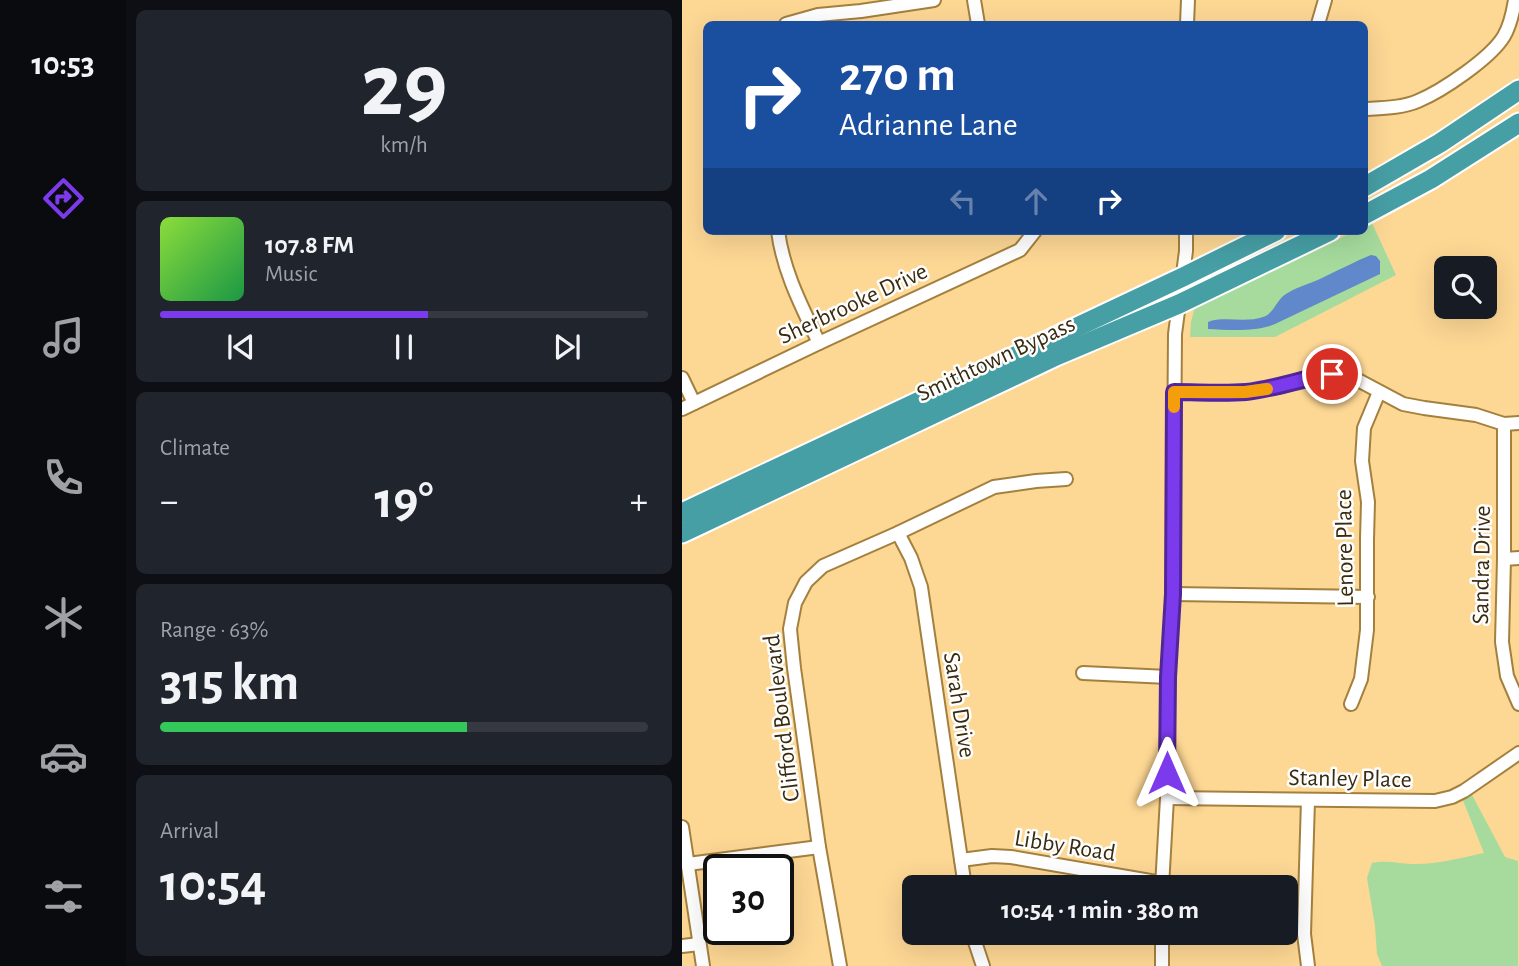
<!DOCTYPE html>
<html lang="en">
<head>
<meta charset="utf-8">
<style>
	body { margin:0; font-family:"Alegreya Sans",sans-serif; background:#20242c; color:#f1f3f6; height:100vh; display:flex; flex-direction:column; font-size:26px; white-space:nowrap }
	* { box-sizing:border-box; margin:0 }
	p { font-size:23px; color:#9ea1a6 }
	.icon { flex:none; width:38px; height:38px; fill:none; stroke:currentColor; stroke-width:2; stroke-linecap:round; stroke-linejoin:round }
	.map { position:relative; flex:1; overflow:hidden }
	.drawer { display:flex; flex-direction:column; gap:10px; padding:10px; background:#0d0f14; width:556px }
	.drawer>* { flex:none }
	.banner { position:absolute; left:21px; top:21px; width:665px; height:214px; border-radius:10px; box-shadow:0 7px 28px #0002; background:#1a4fa0; color:#fff; overflow:hidden }
	.controls { position:absolute; left:752px; top:256px; display:grid; gap:14px }
	.controls a { display:grid; place-items:center; width:63px; height:63px; border-radius:10px; background:#171b24; box-shadow:0 7px 28px #0002; font-size:35px }
	.speed { position:absolute; left:21px; top:854px; display:flex; gap:14px; font-size:35px; font-weight:700; text-align:center }
	.speed>* { display:grid; place-content:center; width:91px; height:91px; border-radius:50%; background:#171b24; box-shadow:0 7px 28px #0002; line-height:1 }
	.speed .limit { border:4px solid #111; border-radius:10px; background:#fff; color:#111 }
	.pin { position:absolute; display:grid; place-items:center; width:60px; height:60px; color:#fff; margin:-30px; border:4px solid #fff; border-radius:50%; box-shadow:0 2px 7px #0007 }
	.me { position:absolute; width:77px; margin:-38px; rotate:0deg; stroke-linejoin:round; filter:drop-shadow(0 0 5px #0008) }
	.turn { display:flex; align-items:center; gap:24px; height:147px; padding:0 21px; font-size:32px }
	.turn .icon { width:91px; height:91px; stroke-width:2.5 }
	.turn b { display:block; font-size:49px; line-height:60px }
	.lanes { display:flex; align-items:center; height:66px; padding:0 21px; background:#0003; justify-content:center; gap:35px; direction:ltr }
	.lanes .off { opacity:.35 }
	.big { font-size:52px; font-weight:700; line-height:1.1 }
	.drawer .widget { flex:1; display:flex; flex-direction:column; justify-content:center; gap:10px; min-width:0; padding:0 24px; border-radius:10px; background:#20242c }
	.drawer .dial { align-items:center; gap:0 }
	.dial b { font-size:91px; line-height:1 }
	.song { display:flex; align-items:center; gap:21px }
	.cover { width:84px; height:84px; border-radius:10px; background:linear-gradient(135deg,hsl(90 70% 55%),hsl(140 70% 35%)) }
	.played { height:7px; border-radius:4px; background:linear-gradient(90deg,#7c3aed 55%,#363941 55%) }
	.keys { display:flex; justify-content:space-around; direction:ltr }
	.heat { display:flex; justify-content:space-between; align-items:center; font-size:38px; direction:ltr }
	.charge { height:10px; border-radius:5px; background:linear-gradient(90deg,#34c759 63%,#363941 0) }
	.trip { position:absolute; left:220px; top:875px; width:396px; height:70px; border-radius:10px; background:#171b24; box-shadow:0 7px 28px #0002; font-weight:700; line-height:70px; text-align:center }
	main { display:flex; flex:1; min-height:0 }
	.tabs { display:flex; flex-direction:column; width:126px; justify-content:space-around; align-items:center; background:#090b0e; color:#9ea1a6 }
	.tabs .icon { width:49px; height:49px }
	.tabs .on { color:#7c3aed }
	.tabs b { font-size:32px; color:#f1f3f6 }
	.map>svg:first-child { display:block }
	.green { fill:#a6db9d }
	.water { fill:#6188cb }
	.lines { fill:none; stroke-linecap:round; stroke-linejoin:round }
	.minor-casing { stroke:#a4803f; stroke-width:16 }
	.highway-casing { stroke:#fff; stroke-width:23 }
	.minor { stroke:#fff; stroke-width:12 }
	.highway { stroke:#469fa5; stroke-width:19 }
	.route-casing { stroke:#51269a; stroke-width:18 }
	.route { stroke:#7c3aed; stroke-width:12 }
	.slow { stroke:#f59e0b; stroke-width:12 }
	.labels { text-anchor:middle; dominant-baseline:central; stroke-width:5; stroke-linejoin:round; paint-order:stroke }
	.street-label { font-size:24px; fill:#392b0f; stroke:#fefefe }
</style>
</head>
<body>
<main>
<nav class="tabs">
<b>10:53</b>
<svg class="icon on" aria-label="directions" viewBox="0 0 24 24"><path d="M12 3l9 9-9 9-9-9zM9 14v-3h6M13 9l2 2-2 2"/></svg>
<svg class="icon" aria-label="music" viewBox="0 0 24 24"><path d="M9 18V5l10-2v13"/><circle cx="6" cy="18" r="3"/><circle cx="16" cy="16" r="3"/></svg>
<svg class="icon" aria-label="phone" viewBox="0 0 24 24"><path d="M5 4h4l2 5-3 2q2 4 5 5l2-3 5 2v4C11 20 4 13 5 4z"/></svg>
<svg class="icon" aria-label="climate" viewBox="0 0 24 24"><path d="M12 3v18M4 7l16 10M4 17L20 7"/></svg>
<svg class="icon" aria-label="car" viewBox="0 0 24 24"><path d="M5 17H2v-5l4-1 3-4h7l3 4 3 1v5h-3M9 17h6M6 11h13"/><circle cx="7" cy="17" r="2"/><circle cx="17" cy="17" r="2"/></svg>
<svg class="icon" aria-label="filters" viewBox="0 0 24 24"><path d="M4 7h16M4 17h16"/><circle cx="9" cy="7" r="2"/><circle cx="15" cy="17" r="2"/></svg>
</nav>
<section class="drawer">
<div class="widget dial"><b>29</b><p>km/h</p></div>
<div class="widget">
<div class="song"><i class="cover"></i><div><b>107.8 FM</b><p>Music</p></div></div>
<div class="played"></div>
<div class="keys"><svg class="icon" aria-label="previous" viewBox="0 0 24 24"><path d="M18 5L8 12l10 7zM5 5v14"/></svg><svg class="icon" aria-label="pause" viewBox="0 0 24 24"><path d="M8 5v14M16 5v14"/></svg><svg class="icon" aria-label="next" viewBox="0 0 24 24"><path d="M6 5l10 7-10 7zM19 5v14"/></svg></div>
</div>
<div class="widget"><p>Climate</p>
<div class="heat"><a>−</a><b class="big">19°</b><a>+</a></div>
</div>
<div class="widget"><p>Range · 63%</p><b class="big">315 km</b><div class="charge"></div></div>
<div class="widget"><p>Arrival</p><b class="big">10:54</b></div>
</section>
<div class="map">
<svg width="837" height="966" viewBox="0 0 837 966">
	<rect width="100%" height="100%" fill="#fdd794"/>
	<!-- green -->
	<g class="green">
		<path d="M 690,223 L 714,275 L 593,337 L 508,337 L 509,322 L 513,307 L 673,231 L 682,231 L 683,226 Z"/>
		<path d="M 789,793 L 823,857 L 836,861 L 836,966 L 700,966 L 695,954 L 693,926 L 685,878 L 690,863 C 703,860 716,863 729,864 C 754,865 778,858 802,853 L 780,798 Z"/>
	</g>
	<!-- water -->
	<path class="water" d="M 689,255 L 694,256 L 698,261 L 698,274 L 593,324 C 574,332 548,330 526,329 L 526,322 C 540,316 565,323 581,317 C 592,314 594,300 604,294 C 616,286 631,283 644,276 C 659,269 674,261 689,255 Z"/>
	<g class="lines">
		<!-- minor casing -->
		<g class="minor-casing">
			<g id="minor">
				<path d="M 292,0 L 296,24"/>
				<path d="M 104,24 L 136,15 L 179,11 L 252,0"/>
				<path d="M 505,24 L 506,0"/>
				<path d="M 636,24 L 643,0"/>
				<path d="M 682,109 C 700,108 720,108 736,101 C 760,91 809,58 822,36 C 828,26 831,12 833,0"/>
				<path d="M 96,231 C 101,271 120,307 137,343"/>
				<path d="M 0,378 L 12,403"/>
				<path d="M 492,392 L 563,392 L 601,386 L 628,377 L 650,375 L 674,379 L 721,404 L 742,408 L 794,415 L 822,424 L 837,423"/>
				<path d="M 0,409 L 137,343 L 338,250 L 353,231"/>
				<path d="M 822,424 L 822,559 L 820,642 L 825,676 L 837,704"/>
				<path d="M 216,533 L 229,558 L 239,587 L 283,887"/>
				<path d="M 822,559 L 837,558"/>
				<path d="M 491,594 L 686,597"/>
				<path d="M 401,673 L 486,677"/>
				<path d="M 669,704 L 679,679 L 685,630 L 685,539 L 686,502 L 680,461 L 682,428 L 697,392"/>
				<path d="M 485,798 L 753,801 L 770,797 L 782,791 L 837,753"/>
				<path d="M 626,800 L 622,934 L 626,966"/>
				<path d="M 0,827 L 21,966"/>
				<path d="M 279,860 L 310,856 L 329,857 L 480,883"/>
				<path d="M 6,864 L 137,847"/>
				<path d="M 480,887 L 485,798 L 486,677 L 491,594 L 493,334 L 504,251 L 504,231"/>
				<path d="M 290,933 L 301,966"/>
				<path d="M 480,933 L 480,966"/>
				<path d="M 0,946 L 17,944"/>
				<path d="M 158,966 L 137,847 L 112,668 L 108,629 L 113,603 L 124,582 L 141,566 L 216,533 L 312,487 L 354,481 L 384,479"/>
			</g>
		</g>
		<!-- highway casing -->
		<g class="highway-casing">
			<g id="highway">
				<path d="M 682,187 L 758,143 L 837,90"/>
				<path d="M 682,215 L 749,179 L 837,123"/>
				<path d="M 0,513 L 501,277 L 594,231"/>
				<path d="M 0,533 L 374,356 L 497,304 L 648,231"/>
			</g>
		</g>
		<!-- minor -->
		<use href="#minor" class="minor"/>
		<!-- highway -->
		<use href="#highway" class="highway"/>
	</g>
	<g class="lines">
		<!-- route casing -->
		<g class="route-casing">
			<path id="route" d="M 485,773 L 486,677 L 491,594 L 492,392 C 516,392 540,394 564,392 C 593,389 621,378 650,374"/>
		</g>
		<!-- route -->
		<use href="#route" class="route"/>
		<!-- slow -->
		<path class="slow" d="M 492,407 L 492,392 L 563,392 L 585,389"/>
	</g>
	<g class="labels">
		<!-- street labels -->
		<g class="street-label">
			<text transform="translate(171 304) rotate(-25)">Sherbrooke Drive</text>
			<text transform="translate(314 359) rotate(-25)">Smithtown Bypass</text>
			<text transform="translate(663 548) rotate(-91)">Lenore Place</text>
			<text transform="translate(800 565) rotate(-89)">Sandra Drive</text>
			<text transform="translate(277 705) rotate(81)">Sarah Drive</text>
			<text transform="translate(100 718) rotate(-97)">Clifford Boulevard</text>
			<text transform="translate(668 779) rotate(1)">Stanley Place</text>
			<text transform="translate(383 846) rotate(9)">Libby Road</text>
		</g>
	</g>
</svg>
<div class="controls">
<a><svg class="icon" aria-label="search" viewBox="0 0 24 24"><circle cx="10" cy="10" r="6"/><path d="M15 15l6 6"/></svg></a>
</div>
<div class="speed"><div class="limit">30</div></div>
<div class="pin" style="left:650px;top:374px;background:#d93025"><svg class="icon" aria-label="arrive" viewBox="0 0 24 24"><path d="M6 21V4h12l-3 4 3 4H6"/></svg></div>
<svg class="me" style="left:485px;top:773px" viewBox="-20 -20 40 40"><path d="M0-17L14 15 0 8-14 15z" fill="#7c3aed" stroke="#fff" stroke-width="4"/></svg>
<div class="trip">10:54 · 1 min · 380 m</div>
<div class="banner">
<div class="turn"><svg class="icon" aria-label="right" viewBox="0 0 24 24"><path d="M7 20v-9h11M14 6l5 5-5 5"/></svg><div><b>270 m</b>Adrianne Lane</div></div>
<div class="lanes"><svg class="icon off" aria-label="left" viewBox="0 0 24 24"><path d="M17 20v-9H6M10 6l-5 5 5 5"/></svg><svg class="icon off" aria-label="ahead" viewBox="0 0 24 24"><path d="M12 20V5M6 11l6-6 6 6"/></svg><svg class="icon" aria-label="right" viewBox="0 0 24 24"><path d="M7 20v-9h11M14 6l5 5-5 5"/></svg></div>
</div>
</div>
</main>
</body>
</html>
